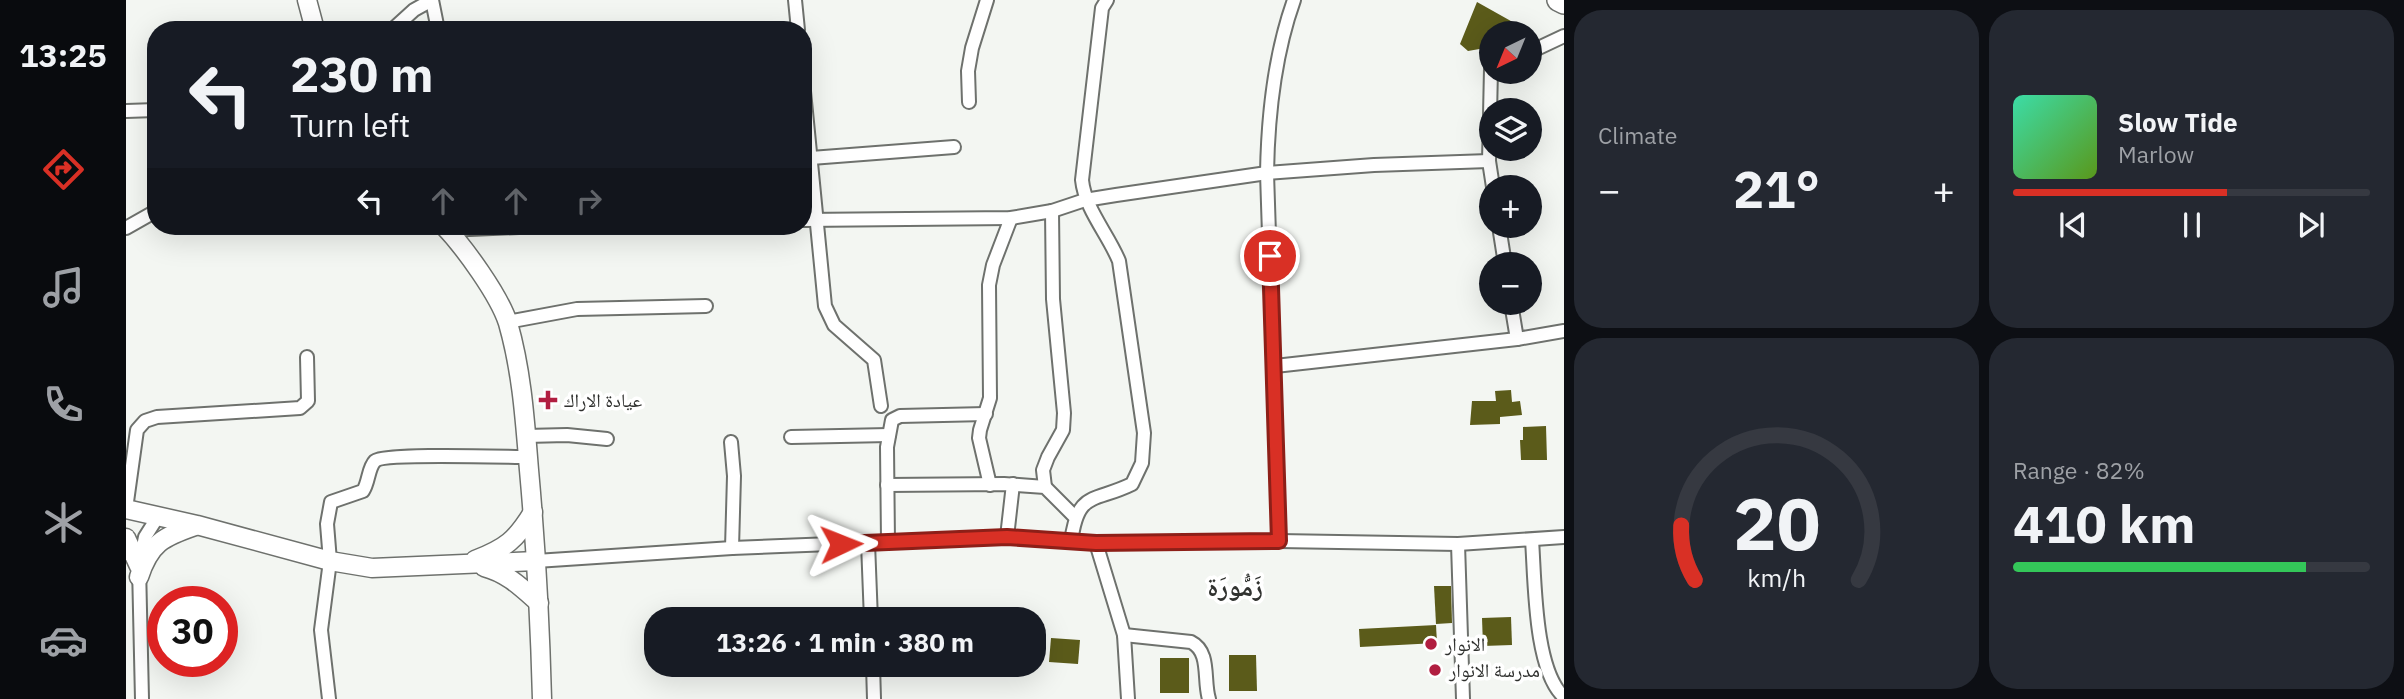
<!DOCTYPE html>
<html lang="en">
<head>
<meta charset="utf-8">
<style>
	body { margin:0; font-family:"IBM Plex Sans","Noto Naskh Arabic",sans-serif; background:#242831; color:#f1f3f6; height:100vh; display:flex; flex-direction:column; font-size:26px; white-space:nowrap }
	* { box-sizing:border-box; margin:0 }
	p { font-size:23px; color:#9ea1a6 }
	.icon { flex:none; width:38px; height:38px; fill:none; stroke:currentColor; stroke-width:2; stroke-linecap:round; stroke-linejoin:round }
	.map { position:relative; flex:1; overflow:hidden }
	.drawer { display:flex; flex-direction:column; gap:10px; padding:10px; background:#0d0f14; width:840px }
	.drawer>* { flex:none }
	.top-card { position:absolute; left:21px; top:21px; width:665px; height:214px; border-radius:28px; box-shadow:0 7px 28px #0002; background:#171b24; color:#f1f3f6; overflow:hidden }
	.needle { width:46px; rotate:223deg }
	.fabs { position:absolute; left:1353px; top:21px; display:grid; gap:14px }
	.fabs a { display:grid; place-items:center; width:63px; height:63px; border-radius:50%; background:#171b24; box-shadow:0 7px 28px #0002; font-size:35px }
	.speed { position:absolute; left:21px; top:586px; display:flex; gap:14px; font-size:35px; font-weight:700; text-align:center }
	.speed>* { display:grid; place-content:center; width:91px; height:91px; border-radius:50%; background:#171b24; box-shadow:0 7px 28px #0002; line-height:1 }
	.speed .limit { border:10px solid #d22; background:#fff; color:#111 }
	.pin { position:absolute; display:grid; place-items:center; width:60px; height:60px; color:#fff; margin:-30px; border:4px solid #fff; border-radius:50%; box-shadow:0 2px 7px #0007 }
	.me { position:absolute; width:77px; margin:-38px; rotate:88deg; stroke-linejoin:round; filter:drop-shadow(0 0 5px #0008) }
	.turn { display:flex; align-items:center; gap:24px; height:147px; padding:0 28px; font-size:32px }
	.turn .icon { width:91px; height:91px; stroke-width:2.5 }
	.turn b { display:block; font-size:49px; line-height:60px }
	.lanes { display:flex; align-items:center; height:66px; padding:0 28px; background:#0003; justify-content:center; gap:35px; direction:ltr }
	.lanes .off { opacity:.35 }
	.big { font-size:52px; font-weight:700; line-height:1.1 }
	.drawer .card { flex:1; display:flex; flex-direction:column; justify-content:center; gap:10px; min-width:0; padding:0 24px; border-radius:28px; background:#242831 }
	.drawer .dial { align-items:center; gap:0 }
	.dial svg { height:182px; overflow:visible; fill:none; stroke:#363941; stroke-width:7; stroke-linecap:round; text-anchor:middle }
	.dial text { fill:#f1f3f6; stroke:none }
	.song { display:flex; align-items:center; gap:21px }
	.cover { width:84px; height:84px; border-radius:10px; background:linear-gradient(135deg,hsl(160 70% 55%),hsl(90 70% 35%)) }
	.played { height:7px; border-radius:4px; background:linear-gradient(90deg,#d93025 60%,#363941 60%) }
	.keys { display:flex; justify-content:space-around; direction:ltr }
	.heat { display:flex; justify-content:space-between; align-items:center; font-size:38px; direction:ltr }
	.charge { height:10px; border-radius:5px; background:linear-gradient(90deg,#34c759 82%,#363941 0) }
	.drawer .tiles { flex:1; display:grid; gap:10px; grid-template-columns:repeat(2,1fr) }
	.trip { position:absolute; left:518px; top:607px; width:402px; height:70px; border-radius:28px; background:#171b24; box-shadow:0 7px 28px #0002; font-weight:700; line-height:70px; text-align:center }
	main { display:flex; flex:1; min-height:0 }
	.dock { display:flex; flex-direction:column; width:126px; justify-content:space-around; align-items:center; background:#090b0e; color:#9ea1a6 }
	.dock .icon { width:49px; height:49px }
	.dock .selected { color:#d93025 }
	.dock b { font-size:32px; color:#f1f3f6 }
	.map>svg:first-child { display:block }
	.building { fill:#5b5b1a }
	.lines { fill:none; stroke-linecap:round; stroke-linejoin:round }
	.street-casing { stroke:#6e716d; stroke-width:16 }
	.secondary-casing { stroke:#6e716d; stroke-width:21 }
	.primary-casing { stroke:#6e716d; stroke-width:24 }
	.street { stroke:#fff; stroke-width:12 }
	.secondary { stroke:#fff; stroke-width:18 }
	.primary { stroke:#fff; stroke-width:21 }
	.route-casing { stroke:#8d1f18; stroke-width:18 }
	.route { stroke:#d93025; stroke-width:12 }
	.poi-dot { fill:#b11e40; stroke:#fff; stroke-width:2.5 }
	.labels { text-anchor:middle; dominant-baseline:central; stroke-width:7; stroke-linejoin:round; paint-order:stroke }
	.poi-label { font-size:19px; fill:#2f302e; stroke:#fff; text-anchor:start }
	.district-label { font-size:26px; font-weight:bold; fill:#313330; stroke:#fff }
</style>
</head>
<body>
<main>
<nav class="dock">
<b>13:25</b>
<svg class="icon selected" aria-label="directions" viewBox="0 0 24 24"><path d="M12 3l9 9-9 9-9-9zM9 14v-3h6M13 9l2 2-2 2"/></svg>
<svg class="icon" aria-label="music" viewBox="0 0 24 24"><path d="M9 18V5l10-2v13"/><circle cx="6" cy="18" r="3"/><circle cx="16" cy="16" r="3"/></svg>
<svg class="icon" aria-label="phone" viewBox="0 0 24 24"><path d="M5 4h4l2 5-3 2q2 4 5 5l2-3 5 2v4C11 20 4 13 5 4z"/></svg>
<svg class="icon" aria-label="climate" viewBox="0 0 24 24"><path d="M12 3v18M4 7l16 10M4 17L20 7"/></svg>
<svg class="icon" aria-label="car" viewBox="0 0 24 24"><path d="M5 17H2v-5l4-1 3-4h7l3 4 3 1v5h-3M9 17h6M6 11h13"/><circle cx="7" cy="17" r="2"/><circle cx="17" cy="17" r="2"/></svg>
</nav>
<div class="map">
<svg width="1438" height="699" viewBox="0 0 1438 699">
	<rect width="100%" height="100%" fill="#f3f6f2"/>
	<!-- building -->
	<g class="building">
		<path d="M 1351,2 L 1406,33 L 1365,33 L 1365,47 L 1342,51 L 1334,44 Z"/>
		<path d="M 1385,390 L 1386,402 L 1394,401 L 1396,415 L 1374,417 L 1374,424 L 1344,425 L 1346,401 L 1370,401 L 1369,391 Z"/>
		<path d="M 1420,426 L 1421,460 L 1395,460 L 1394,440 L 1397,440 L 1397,427 Z"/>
		<path d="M 1308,586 L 1325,586 L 1326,623 L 1310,624 Z"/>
		<path d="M 1385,617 L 1386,645 L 1357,646 L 1356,618 Z"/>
		<path d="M 1310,625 L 1311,643 L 1234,647 L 1233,629 Z"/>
		<path d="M 925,638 L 954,640 L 952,664 L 923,662 Z"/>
		<path d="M 1103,655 L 1130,655 L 1131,691 L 1103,691 Z"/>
		<rect x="1034" y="658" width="29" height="35"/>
	</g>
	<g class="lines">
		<!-- street casing -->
		<g class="street-casing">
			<g id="street">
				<path d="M 669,0 L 672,30"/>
				<path d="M 266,30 L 288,10 L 306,0 L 312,30"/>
				<path d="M 1404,52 L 1438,36"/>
				<path d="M 1365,69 L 1363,161 L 1367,187"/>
				<path d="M 677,81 L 699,306 L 708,325 L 748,360 L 755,406"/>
				<path d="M 843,102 L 842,71 L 846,48 L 861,0"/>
				<path d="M 0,111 L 30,110"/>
				<path d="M 685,158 L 828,147"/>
				<path d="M 677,220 L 885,218 L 926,211 L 959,200 L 990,195 L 1141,173 L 1248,165 L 1363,161"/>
				<path d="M 1373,226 L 1379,264"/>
				<path d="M 0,228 L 30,211"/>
				<path d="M 321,230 L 415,226"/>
				<path d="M 1385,303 L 1391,339"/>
				<path d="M 381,322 L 451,309 L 580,306"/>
				<path d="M 1149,366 L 1391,339 L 1438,331"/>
				<path d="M 400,436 L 441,435 L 481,439"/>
				<path d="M 665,437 L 763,435"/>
				<path d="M 605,442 L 608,476 L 606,548"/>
				<path d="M 761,485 L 878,484 L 919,487 L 949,517"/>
				<path d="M 864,485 L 853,438 L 854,430 L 864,398 L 863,285 L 867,265 L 885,218"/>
				<path d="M 919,487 L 917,470 L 922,457 L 937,430 L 938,413 L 927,299 L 926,211"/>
				<path d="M 0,509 L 11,430 L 19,421 L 31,417 L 174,408 L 182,401 L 181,357"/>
				<path d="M 881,537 L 887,484"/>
				<path d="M 1406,540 C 1409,580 1408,670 1438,697"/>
				<path d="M 1153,541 L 1141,173 C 1142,114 1148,56 1168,0"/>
				<path d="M 762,542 L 761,447 L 766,420 L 774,416 L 860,414"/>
				<path d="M 945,542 C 952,490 967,503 1006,484 L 1016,463 L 1018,433 L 993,261 C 982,234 959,209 956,180 L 976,8 L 981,0"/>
				<path d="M 742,543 L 745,620"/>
				<path d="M 970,543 L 998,635 L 1002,699"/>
				<path d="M 1332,544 L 1337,699"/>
				<path d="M 410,561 L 606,548 L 881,537 L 970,543 L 1153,541 L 1332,544 L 1438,537"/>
				<path d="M 998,635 L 1065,642 C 1085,652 1077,680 1083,699"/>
				<path d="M 747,665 L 748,699"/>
				<path d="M 16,699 L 13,566 L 19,537 L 31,518"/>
				<path d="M 203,699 L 195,630 L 204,561 L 201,524 L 205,502 L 237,491 C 243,482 242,468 249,461 C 258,453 381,457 402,457"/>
			</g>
		</g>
		<!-- secondary casing -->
		<g class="secondary-casing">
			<g id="secondary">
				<path d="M 181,0 L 189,30"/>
				<path d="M 318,226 C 338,247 373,295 382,323 C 396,372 399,421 403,470 C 410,547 414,623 416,699"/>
				<path d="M 0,509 L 71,525 L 204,561 L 246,568 L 410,561"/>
				<path d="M 0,538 L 13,566"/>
				<path d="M 349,560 C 380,548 390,540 407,512"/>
				<path d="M 358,567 C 381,573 395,587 413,603"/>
				<path d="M 13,577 C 24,543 37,537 69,526"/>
			</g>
		</g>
		<!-- primary casing -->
		<g class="primary-casing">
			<path id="primary" d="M 1432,0 L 1438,3"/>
		</g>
		<!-- street -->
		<use href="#street" class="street"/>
		<!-- secondary -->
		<use href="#secondary" class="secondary"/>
		<!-- primary -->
		<use href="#primary" class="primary"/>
	</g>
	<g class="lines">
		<!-- route casing -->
		<g class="route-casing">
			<path id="route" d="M 715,544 L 881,537 L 970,543 L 1153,541 L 1144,256"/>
		</g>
		<!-- route -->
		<use href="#route" class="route"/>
	</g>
	<!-- markers -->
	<g class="poi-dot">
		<path d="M418.5 389.5h7v7h7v7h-7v7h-7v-7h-7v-7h7z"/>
		<circle cx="1305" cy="644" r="7"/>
		<circle cx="1309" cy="670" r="7"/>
	</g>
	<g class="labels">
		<!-- poi labels -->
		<g class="poi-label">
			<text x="438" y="400">عيادة الاراك</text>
			<text x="1319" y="644">الانوار</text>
			<text x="1323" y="670">مدرسة الانوار</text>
		</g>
		<!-- district labels -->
		<g class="district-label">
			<text x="1109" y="586">زَمُّورَة</text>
		</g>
	</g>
</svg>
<div class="fabs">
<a><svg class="needle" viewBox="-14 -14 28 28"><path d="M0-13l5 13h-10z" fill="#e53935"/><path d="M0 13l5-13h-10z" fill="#9ea1a6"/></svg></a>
<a><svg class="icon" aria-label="layers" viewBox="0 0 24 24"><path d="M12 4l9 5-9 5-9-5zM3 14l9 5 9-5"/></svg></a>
<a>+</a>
<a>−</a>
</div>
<div class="speed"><div class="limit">30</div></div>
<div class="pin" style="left:1144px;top:256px;background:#d93025"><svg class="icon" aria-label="arrive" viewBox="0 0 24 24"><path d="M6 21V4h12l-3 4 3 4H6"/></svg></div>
<svg class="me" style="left:715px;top:544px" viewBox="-20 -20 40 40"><path d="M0-17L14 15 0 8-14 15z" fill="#d93025" stroke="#fff" stroke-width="4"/></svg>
<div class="trip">13:26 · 1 min · 380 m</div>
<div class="top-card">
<div class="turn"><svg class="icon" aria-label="left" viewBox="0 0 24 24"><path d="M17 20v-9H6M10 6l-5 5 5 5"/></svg><div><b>230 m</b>Turn left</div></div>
<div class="lanes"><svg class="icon" aria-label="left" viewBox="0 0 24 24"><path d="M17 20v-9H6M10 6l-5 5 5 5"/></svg><svg class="icon off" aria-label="ahead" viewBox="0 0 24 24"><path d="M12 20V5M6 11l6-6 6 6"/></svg><svg class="icon off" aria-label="ahead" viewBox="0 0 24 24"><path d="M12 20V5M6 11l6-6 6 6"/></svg><svg class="icon off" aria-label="right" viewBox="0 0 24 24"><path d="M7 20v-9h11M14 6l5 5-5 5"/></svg></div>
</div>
</div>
<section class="drawer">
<div class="tiles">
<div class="card"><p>Climate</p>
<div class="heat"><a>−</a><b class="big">21°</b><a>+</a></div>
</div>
<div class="card">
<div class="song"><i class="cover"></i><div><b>Slow Tide</b><p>Marlow</p></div></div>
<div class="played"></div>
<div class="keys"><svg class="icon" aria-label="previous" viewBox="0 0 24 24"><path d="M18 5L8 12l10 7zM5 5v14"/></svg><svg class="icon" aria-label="pause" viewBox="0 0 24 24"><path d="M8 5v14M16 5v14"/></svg><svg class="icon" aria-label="next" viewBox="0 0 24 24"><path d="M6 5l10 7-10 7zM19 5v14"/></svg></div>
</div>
<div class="card dial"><svg viewBox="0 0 100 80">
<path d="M14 69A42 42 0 1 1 86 69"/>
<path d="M14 69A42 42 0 0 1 8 45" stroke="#d93025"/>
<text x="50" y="56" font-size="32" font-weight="700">20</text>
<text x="50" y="72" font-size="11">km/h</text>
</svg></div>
<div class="card"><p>Range · 82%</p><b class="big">410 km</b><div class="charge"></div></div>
</div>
</section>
</main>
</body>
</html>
